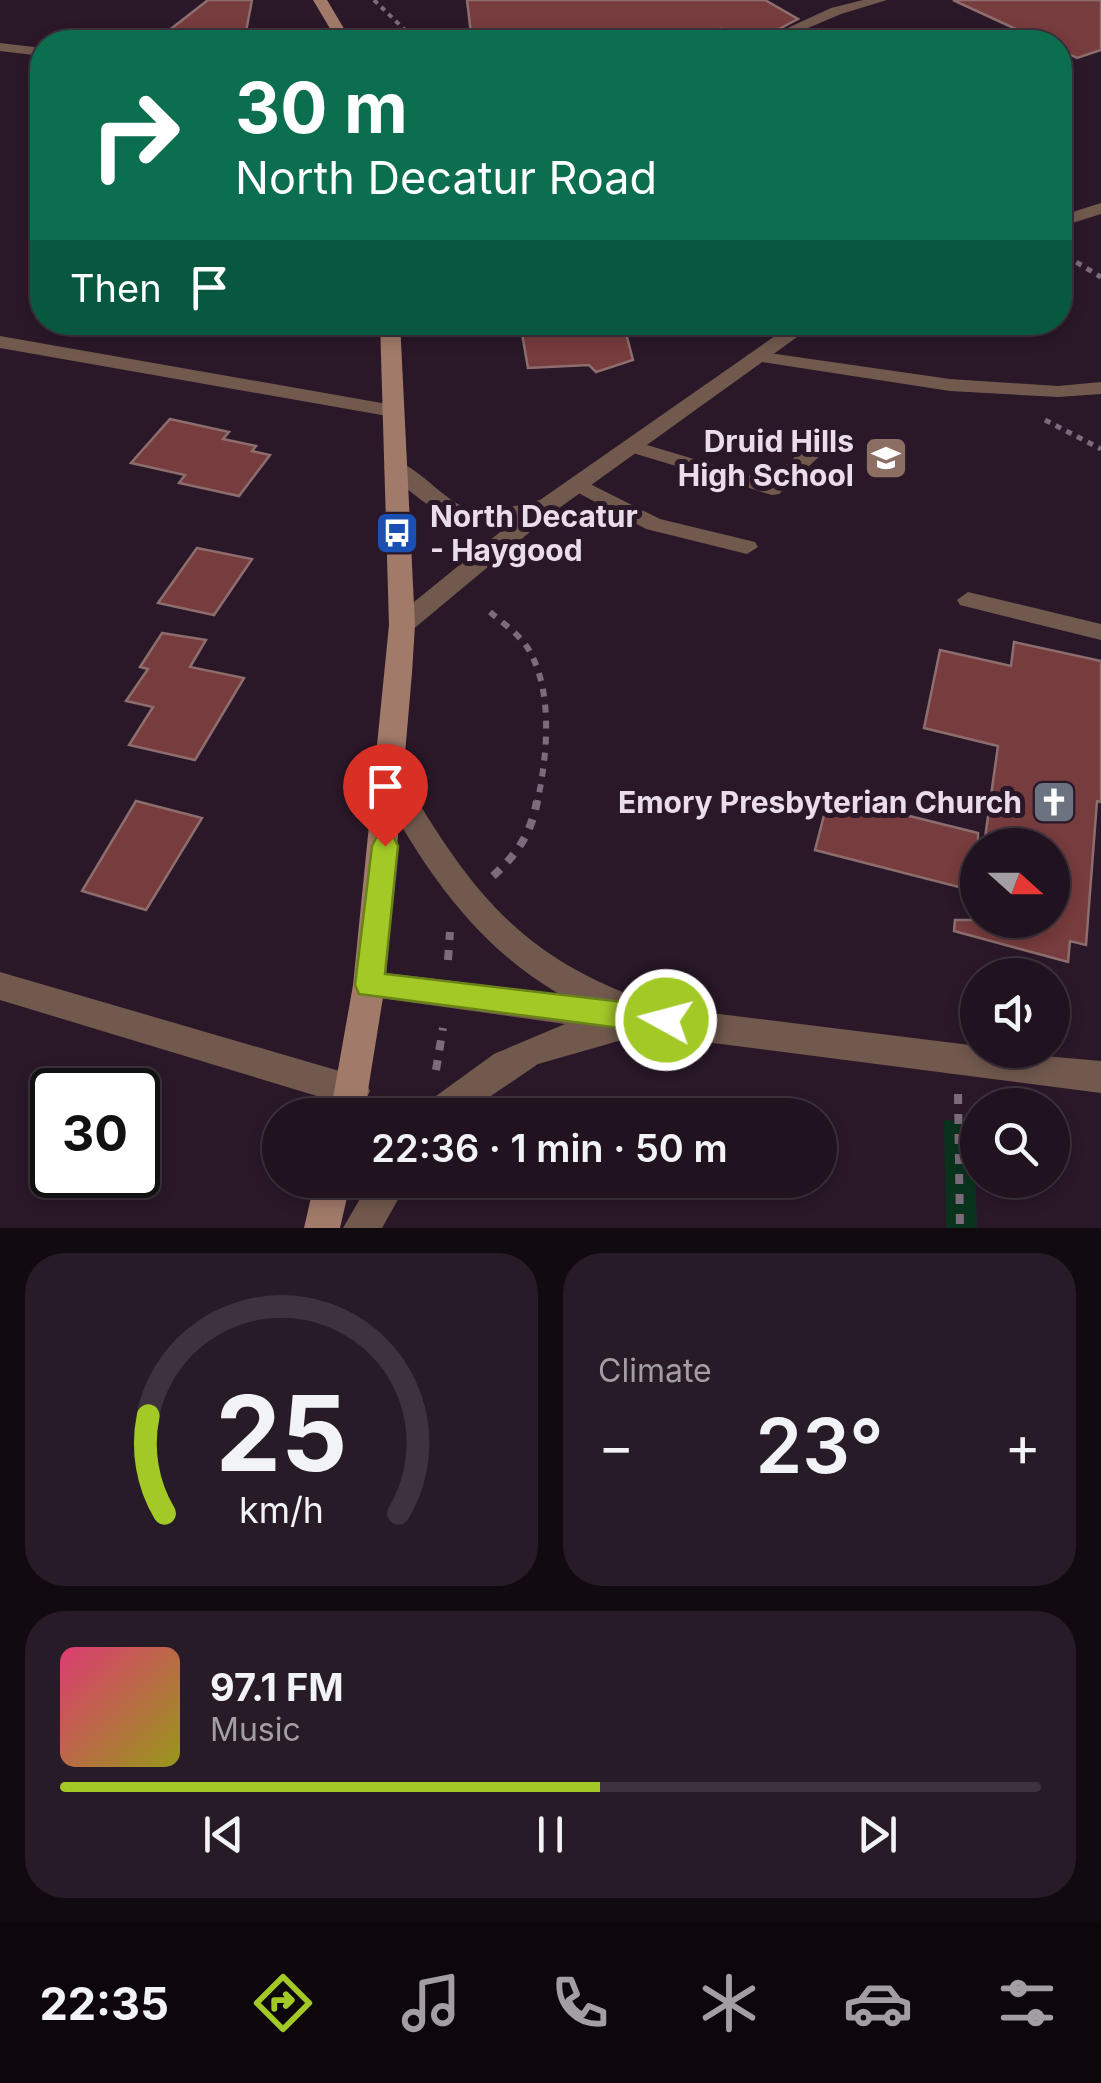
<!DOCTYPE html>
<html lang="en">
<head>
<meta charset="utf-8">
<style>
	body { margin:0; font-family:Inter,sans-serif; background:#281b28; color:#f1f3f6; height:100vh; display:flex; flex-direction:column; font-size:38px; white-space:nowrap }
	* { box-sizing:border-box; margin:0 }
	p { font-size:32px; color:#a29ea4 }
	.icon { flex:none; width:55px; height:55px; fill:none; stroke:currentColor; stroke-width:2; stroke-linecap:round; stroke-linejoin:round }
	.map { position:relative; height:1228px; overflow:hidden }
	.details { display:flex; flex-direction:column; gap:25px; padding:25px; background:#120a11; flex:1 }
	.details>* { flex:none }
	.hud { position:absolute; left:30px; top:30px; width:1042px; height:305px; border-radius:40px; box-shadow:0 5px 15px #0003,0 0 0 2px #3d323d; background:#0b6e4f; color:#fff; overflow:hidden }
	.needle { width:65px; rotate:111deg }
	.fabs { position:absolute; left:960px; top:828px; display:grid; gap:20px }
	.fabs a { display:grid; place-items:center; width:110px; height:110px; border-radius:50%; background:#20121f; box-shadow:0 5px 15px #0003,0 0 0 2px #3d323d; font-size:50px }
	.speed { position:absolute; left:30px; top:1068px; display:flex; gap:20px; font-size:50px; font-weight:700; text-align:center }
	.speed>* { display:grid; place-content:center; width:130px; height:130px; border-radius:50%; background:#20121f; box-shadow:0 5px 15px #0003,0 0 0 2px #3d323d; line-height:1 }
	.speed .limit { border:5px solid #111; border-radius:15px; background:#fff; color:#111 }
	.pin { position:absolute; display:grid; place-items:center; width:85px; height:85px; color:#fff; margin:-102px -42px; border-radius:50% 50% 50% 0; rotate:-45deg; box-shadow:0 0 10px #0007 }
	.pin .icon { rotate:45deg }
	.me { position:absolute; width:110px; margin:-55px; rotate:277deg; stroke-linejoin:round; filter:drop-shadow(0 0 8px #0008) }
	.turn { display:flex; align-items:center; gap:35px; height:210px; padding:0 40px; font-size:45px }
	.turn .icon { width:130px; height:130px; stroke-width:2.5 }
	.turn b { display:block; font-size:70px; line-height:85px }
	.then { display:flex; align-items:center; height:95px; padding:0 40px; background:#0003; gap:20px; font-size:38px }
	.big { font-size:75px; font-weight:600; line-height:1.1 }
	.details .card { flex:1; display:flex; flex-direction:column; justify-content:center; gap:15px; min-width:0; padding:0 35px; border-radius:40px; background:#281b28 }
	.details .dial { align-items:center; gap:0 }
	.dial svg { height:260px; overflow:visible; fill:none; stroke:#3d323d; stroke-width:7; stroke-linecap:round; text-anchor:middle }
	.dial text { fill:#f1f3f6; stroke:none }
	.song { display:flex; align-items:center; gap:30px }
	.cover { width:120px; height:120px; border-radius:15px; background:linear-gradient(135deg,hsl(340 70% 55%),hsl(60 70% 35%)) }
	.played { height:10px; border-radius:5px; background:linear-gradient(90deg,#a3c927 55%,#3d323d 55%) }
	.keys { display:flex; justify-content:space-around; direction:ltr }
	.heat { display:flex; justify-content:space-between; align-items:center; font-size:55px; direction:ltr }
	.details .tiles { flex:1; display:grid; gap:25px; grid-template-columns:1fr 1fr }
	.card:last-child { grid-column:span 2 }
	.trip { position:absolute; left:262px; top:1098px; width:575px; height:100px; border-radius:50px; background:#20121f; box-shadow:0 5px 15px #0003,0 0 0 2px #3d323d; font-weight:600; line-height:100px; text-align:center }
	.tabs { display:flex; height:160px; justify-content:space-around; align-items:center; background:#0d070c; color:#a29ea4 }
	.tabs .icon { width:70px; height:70px }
	.tabs .selected { color:#a3c927 }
	.tabs b { font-size:45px; color:#f1f3f6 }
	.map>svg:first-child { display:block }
	.green { fill:#0a331e }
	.building { fill:#773c3d; stroke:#8d6d6d; stroke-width:2.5 }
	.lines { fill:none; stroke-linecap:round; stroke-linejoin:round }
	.path-far3 { stroke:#7c6c7b; stroke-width:4; stroke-dasharray:5 5; stroke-linecap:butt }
	.path-far2 { stroke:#7c6c7b; stroke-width:5; stroke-dasharray:6 6; stroke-linecap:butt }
	.path-far1 { stroke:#7c6c7b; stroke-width:6; stroke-dasharray:8 8; stroke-linecap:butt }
	.path { stroke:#7c6c7b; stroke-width:8; stroke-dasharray:10 10; stroke-linecap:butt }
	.service { fill:#72594e; fill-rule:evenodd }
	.minor { fill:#72594e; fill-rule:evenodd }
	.secondary { fill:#a17a69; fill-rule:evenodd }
	.route { fill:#a3c927; stroke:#6a8319; stroke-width:2.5 }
	.labels { text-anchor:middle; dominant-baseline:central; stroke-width:10; stroke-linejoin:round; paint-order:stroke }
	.poi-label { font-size:30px; font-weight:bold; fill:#eadde9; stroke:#2a1829; text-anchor:end }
</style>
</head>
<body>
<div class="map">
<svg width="1101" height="1228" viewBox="0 0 1101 1228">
	<rect width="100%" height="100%" fill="#2a1829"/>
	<!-- green -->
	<path class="green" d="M 944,1120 L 974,1123 L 977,1228 L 946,1228 Z"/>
	<!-- building -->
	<g class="building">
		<path d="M 208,0 L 252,0 L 244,42 L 206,42 L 163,35 Z"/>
		<path d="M 467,0 L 765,0 L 798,19 L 754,42 L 722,42 L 721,29 L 598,42 L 472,42 Z"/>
		<path d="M 953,0 L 1101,0 L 1101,50 L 1077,58 L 1060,50 L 1060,42 L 1044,42 Z"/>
		<path d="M 520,322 L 623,322 L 633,360 L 596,372 L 589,365 L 528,368 Z"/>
		<path d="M 170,419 L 229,432 L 223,439 L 256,446 L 252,451 L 270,455 L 239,496 L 179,483 L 185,475 L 131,463 Z"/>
		<path d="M 197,548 L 252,559 L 214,615 L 158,603 Z"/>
		<path d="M 162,633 L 206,640 L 190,667 L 244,678 L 195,760 L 129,745 L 153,707 L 126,701 L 148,669 L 140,667 Z"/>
		<path d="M 1014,642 L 1101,661 L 1101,802 L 1097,801 L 1086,945 L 1070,941 L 1068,962 L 954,931 L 955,920 L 1052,920 L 1052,845 L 984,845 L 998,746 L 924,728 L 940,650 L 1011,666 Z"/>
		<path d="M 829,796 L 978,833 L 978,892 L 815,850 Z"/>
		<path d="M 136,801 L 202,818 L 146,910 L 82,891 Z"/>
	</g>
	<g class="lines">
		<!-- path-far3 -->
		<path class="path-far3" d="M 374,0 L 405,30 L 405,42"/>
		<!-- path-far2 -->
		<g class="path-far2">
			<path d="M 1066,256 L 1101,277"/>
			<path d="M 1045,420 L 1101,449"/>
		</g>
		<!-- path-far1 -->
		<path class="path-far1" d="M 490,612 C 503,623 520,635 529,650 C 554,694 547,757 537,804"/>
		<!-- path -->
		<g class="path">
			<path d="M 493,876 C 517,854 531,834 537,801"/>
			<path d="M 448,960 L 450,932"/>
			<path d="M 436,1070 L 443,1028"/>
			<path d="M 958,1094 L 960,1228"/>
		</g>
		<!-- service -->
		<g class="service">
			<path d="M 755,351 L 950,379 L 1058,386 L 1101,382 L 1101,394 L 1058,397 L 950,391 L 749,360 L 746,356 Z"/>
			<path d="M 830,430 L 840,436 L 837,440 L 779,494 L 772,495 L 623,450 L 620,446 L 630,440 L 768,481 L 823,432 Z"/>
			<path d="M 578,478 L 660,519 L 755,542 L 758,547 L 747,554 L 646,529 L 571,489 L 568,484 L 571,479 Z"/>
			<path d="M 968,592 L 1101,624 L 1101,640 L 960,605 L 957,600 Z"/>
		</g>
		<!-- minor -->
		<g class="minor">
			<path d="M 863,0 L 887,0 L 841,14 L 775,42 L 757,42 L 831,8 Z"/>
			<path d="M 0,43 L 42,48 L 42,56 L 0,51 Z"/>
			<path d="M 1101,203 L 1101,214 L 1060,227 L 1060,216 Z"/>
			<path d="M 795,322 L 818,322 L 555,511 L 411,631 L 393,631 L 389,625 L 393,619 L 515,520 C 453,530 432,510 387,472 L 384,467 L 387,462 C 412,456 441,501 468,508 C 490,514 518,505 540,500 Z"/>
			<path d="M 0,336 L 393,405 L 404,411 L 393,417 L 0,348 Z"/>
			<path d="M 391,771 L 401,774 C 464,878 508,946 625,993 L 630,1003 L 978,1046 L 978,1050 L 1101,1061 L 1101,1093 L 643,1034 L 538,1064 L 463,1115 L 420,1115 L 425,1104 L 494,1054 L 565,1024 L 358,995 L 353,985 L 358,975 L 369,971 L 559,994 C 475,945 422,867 377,782 L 381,774 Z"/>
			<path d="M 0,972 L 353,1075 L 365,1080 L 370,1091 L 365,1102 L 353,1107 L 0,1000 Z"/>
			<path d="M 371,1180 L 409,1180 L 382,1228 L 343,1228 Z"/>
		</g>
		<!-- secondary -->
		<g class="secondary">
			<path d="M 313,0 L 327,0 L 352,42 L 338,42 Z"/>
			<path d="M 380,322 L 400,322 L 415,625 L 412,673 L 385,985 L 364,1115 L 330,1115 L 353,985 L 389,625 Z"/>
			<path d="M 315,1180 L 351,1180 L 340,1228 L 304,1228 Z"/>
		</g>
	</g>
	<!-- route -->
	<path class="route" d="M 385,835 L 394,838 L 398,846 L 385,974 L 666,1007 L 676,1011 L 681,1020 L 676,1030 L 666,1034 L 359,994 L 355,985 L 372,846 L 376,838 Z"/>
	<!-- icons -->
	<defs>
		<g id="school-square" transform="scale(2.25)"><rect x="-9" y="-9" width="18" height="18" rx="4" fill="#8d6e63" stroke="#2a1829"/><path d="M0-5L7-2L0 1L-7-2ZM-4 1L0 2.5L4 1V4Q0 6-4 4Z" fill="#fff"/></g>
		<g id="bus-square" transform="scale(2.25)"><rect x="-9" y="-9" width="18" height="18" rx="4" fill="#1a4fb4" stroke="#2a1829"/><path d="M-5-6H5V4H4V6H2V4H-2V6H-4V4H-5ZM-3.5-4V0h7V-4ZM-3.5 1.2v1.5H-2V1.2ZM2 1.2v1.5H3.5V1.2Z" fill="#fff"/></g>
		<g id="church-square" transform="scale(2.25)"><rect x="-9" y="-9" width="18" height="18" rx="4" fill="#6b7280" stroke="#2a1829"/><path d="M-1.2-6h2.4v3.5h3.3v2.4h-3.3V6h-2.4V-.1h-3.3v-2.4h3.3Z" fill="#fff"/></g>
	</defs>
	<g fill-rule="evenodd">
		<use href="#school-square" x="886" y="458"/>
		<use href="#bus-square" x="397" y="533"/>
		<use href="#church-square" x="1054" y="802"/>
	</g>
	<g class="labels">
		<!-- poi labels -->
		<g class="poi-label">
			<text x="854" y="441">Druid Hills<tspan x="854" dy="34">High School</tspan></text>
			<text x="430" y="516" text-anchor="start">North Decatur<tspan x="430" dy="34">- Haygood</tspan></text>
			<text x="1022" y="802">Emory Presbyterian Church</text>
		</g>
	</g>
</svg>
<div class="fabs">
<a><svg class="needle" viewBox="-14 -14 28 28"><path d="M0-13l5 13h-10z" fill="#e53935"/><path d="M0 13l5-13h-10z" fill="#a29ea4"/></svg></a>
<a><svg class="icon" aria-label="sound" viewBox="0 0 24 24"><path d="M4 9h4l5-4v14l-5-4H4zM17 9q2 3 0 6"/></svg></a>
<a><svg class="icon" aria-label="search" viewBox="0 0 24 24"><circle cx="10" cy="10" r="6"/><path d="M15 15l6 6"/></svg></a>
</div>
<div class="speed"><div class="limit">30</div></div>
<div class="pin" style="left:385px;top:846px;background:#d93025"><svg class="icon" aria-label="arrive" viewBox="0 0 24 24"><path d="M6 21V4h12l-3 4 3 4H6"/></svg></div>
<svg class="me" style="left:666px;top:1020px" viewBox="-20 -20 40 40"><circle r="17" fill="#a3c927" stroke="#fff" stroke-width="3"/><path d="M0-11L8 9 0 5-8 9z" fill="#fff"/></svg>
<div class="trip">22:36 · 1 min · 50 m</div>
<div class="hud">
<div class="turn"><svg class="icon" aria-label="right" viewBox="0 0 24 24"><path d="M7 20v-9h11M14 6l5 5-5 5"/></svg><div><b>30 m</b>North Decatur Road</div></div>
<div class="then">Then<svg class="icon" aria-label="arrive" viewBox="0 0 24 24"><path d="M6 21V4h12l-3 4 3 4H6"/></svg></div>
</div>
</div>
<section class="details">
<div class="tiles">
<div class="card dial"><svg viewBox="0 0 100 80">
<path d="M14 69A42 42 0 1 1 86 69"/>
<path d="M14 69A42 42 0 0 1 9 39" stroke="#a3c927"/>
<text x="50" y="56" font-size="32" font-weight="700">25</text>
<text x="50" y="72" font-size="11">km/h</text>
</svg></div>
<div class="card"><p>Climate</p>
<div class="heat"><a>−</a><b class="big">23°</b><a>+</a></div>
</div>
<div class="card">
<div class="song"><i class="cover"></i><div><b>97.1 FM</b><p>Music</p></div></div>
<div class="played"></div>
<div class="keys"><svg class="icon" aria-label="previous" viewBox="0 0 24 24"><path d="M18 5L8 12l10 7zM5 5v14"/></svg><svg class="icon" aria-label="pause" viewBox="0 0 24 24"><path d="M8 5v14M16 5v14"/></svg><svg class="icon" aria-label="next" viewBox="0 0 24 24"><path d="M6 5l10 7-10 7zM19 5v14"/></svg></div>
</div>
</div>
</section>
<nav class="tabs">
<b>22:35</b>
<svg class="icon selected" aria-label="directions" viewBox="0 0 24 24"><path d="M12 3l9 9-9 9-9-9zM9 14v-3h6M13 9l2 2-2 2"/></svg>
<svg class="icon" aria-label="music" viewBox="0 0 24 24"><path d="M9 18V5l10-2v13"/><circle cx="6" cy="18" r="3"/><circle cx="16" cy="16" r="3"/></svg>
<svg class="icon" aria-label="phone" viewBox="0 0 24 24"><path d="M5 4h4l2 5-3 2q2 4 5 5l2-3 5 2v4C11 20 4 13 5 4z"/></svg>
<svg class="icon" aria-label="climate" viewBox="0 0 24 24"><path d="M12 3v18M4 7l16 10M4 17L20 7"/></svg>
<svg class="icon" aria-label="car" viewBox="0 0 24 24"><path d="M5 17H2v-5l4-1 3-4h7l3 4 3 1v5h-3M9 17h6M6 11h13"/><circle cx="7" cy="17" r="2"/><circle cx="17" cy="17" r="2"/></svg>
<svg class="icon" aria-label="filters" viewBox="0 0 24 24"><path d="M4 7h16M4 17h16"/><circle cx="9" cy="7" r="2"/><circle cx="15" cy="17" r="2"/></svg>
</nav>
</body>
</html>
